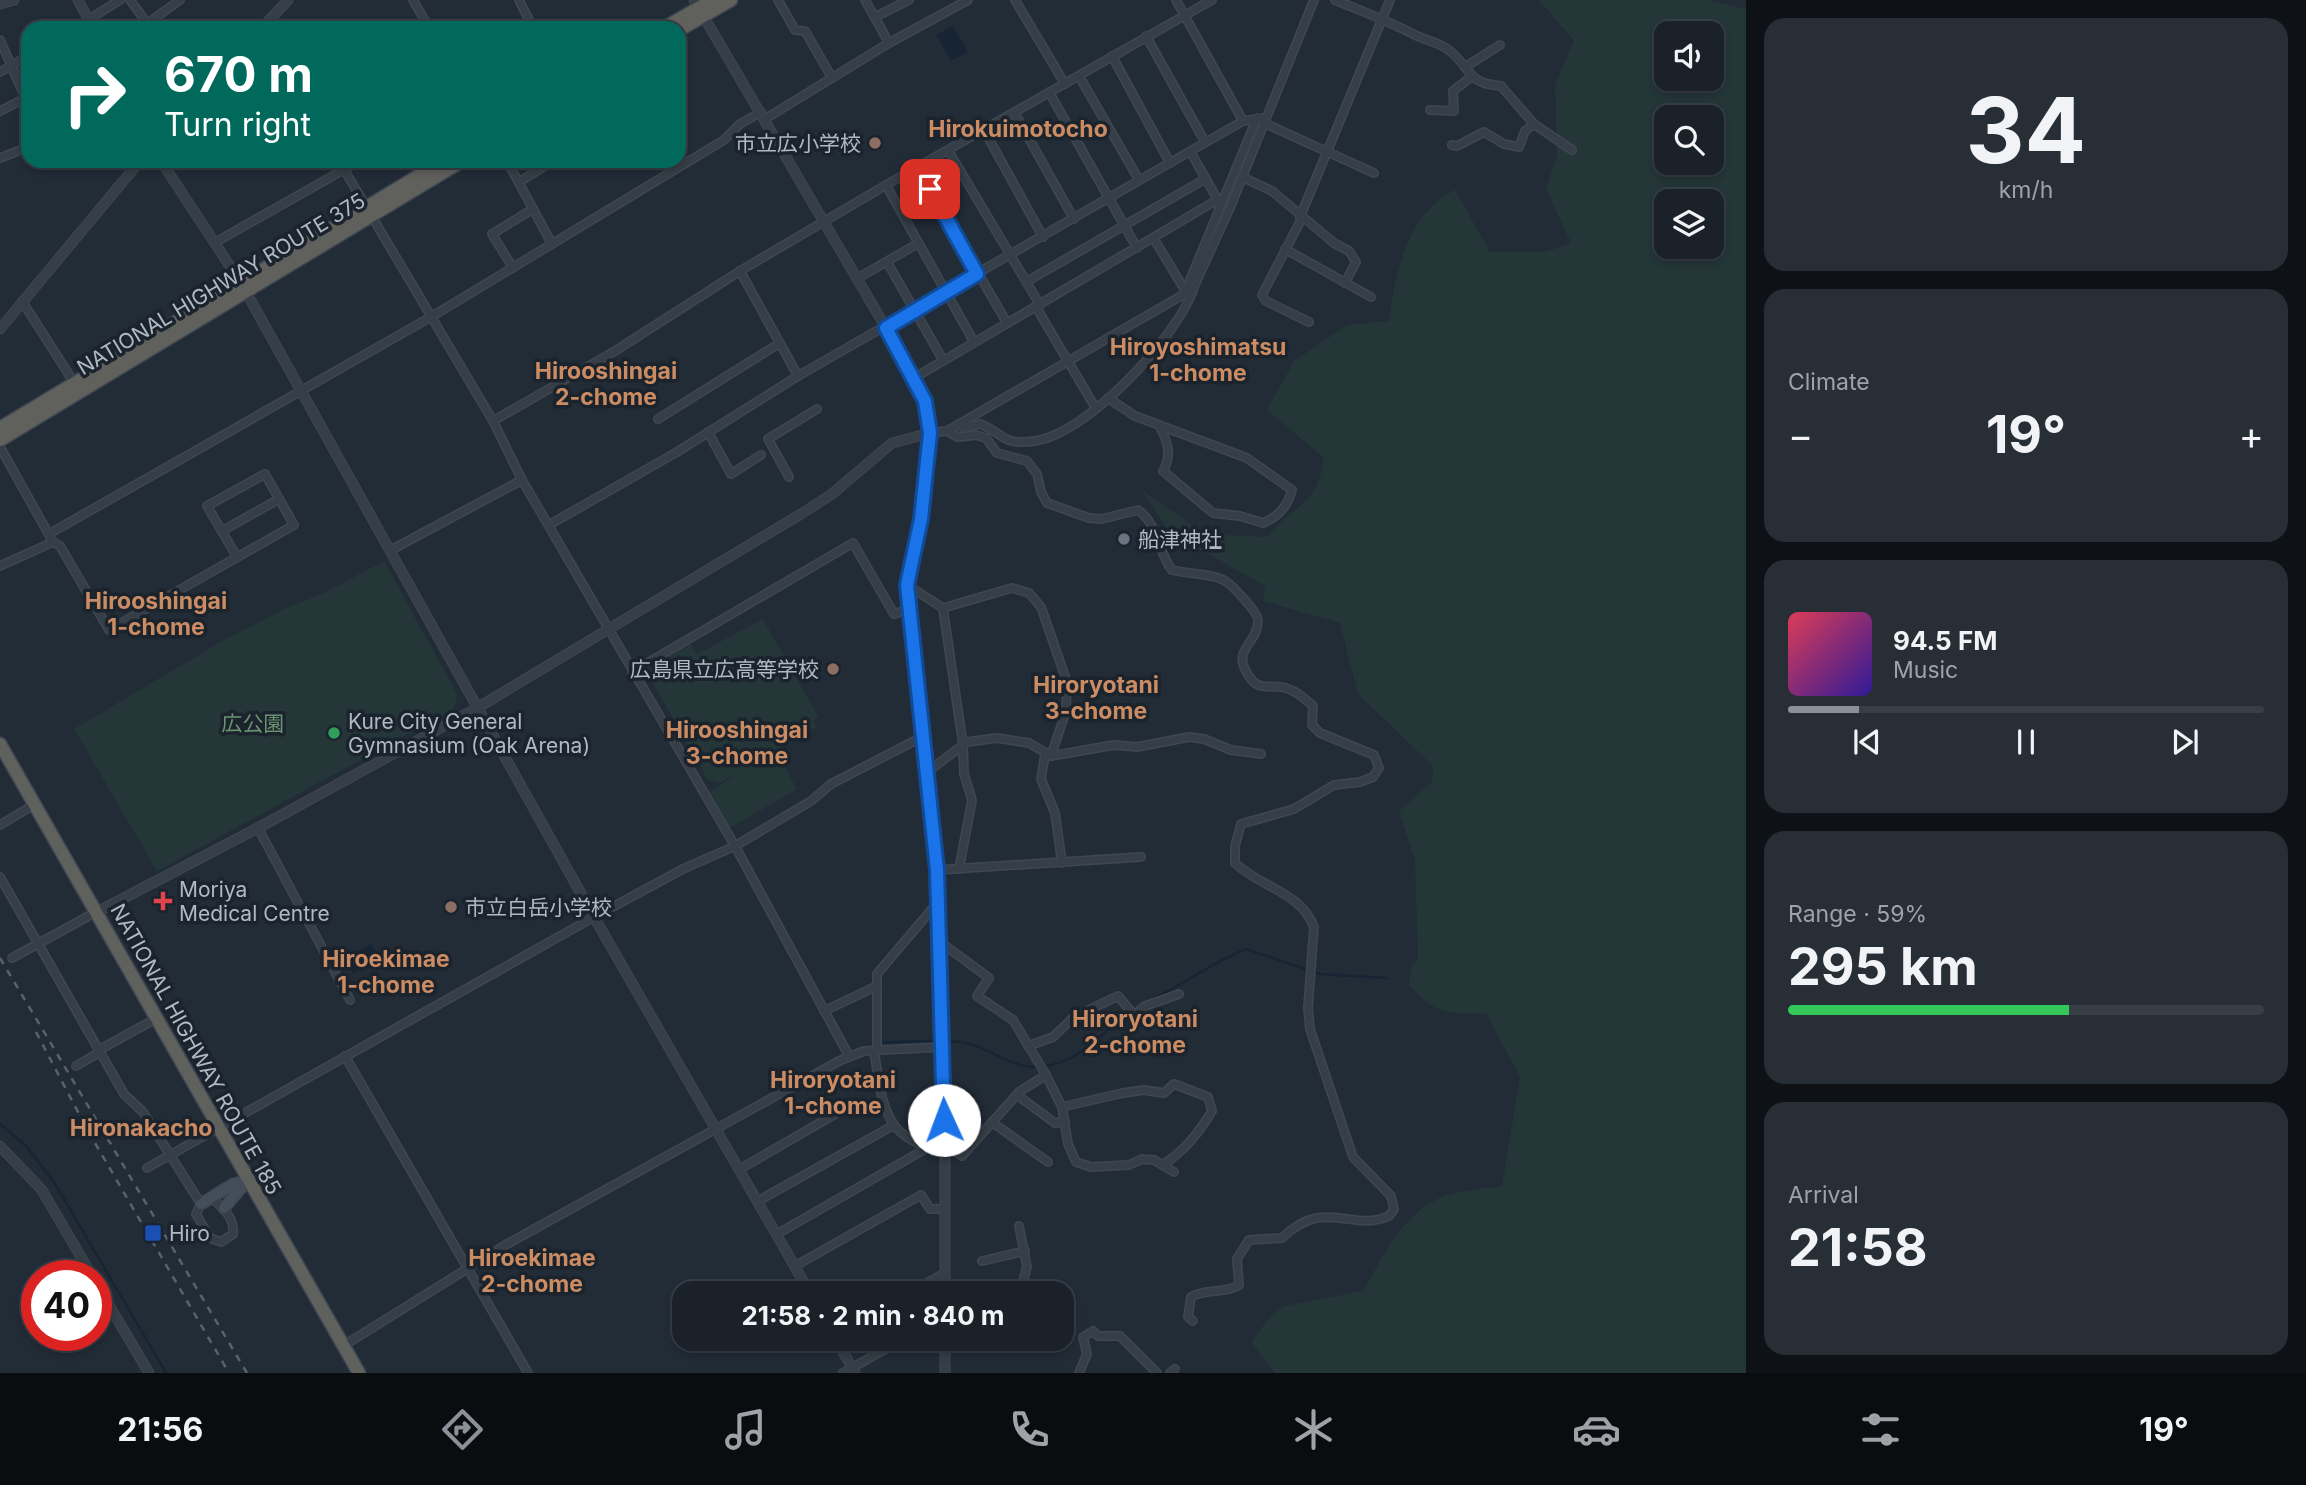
<!DOCTYPE html>
<html lang="en">
<head>
<meta charset="utf-8">
<style>
	body { margin:0; font-family:Inter,"Noto Sans JP",sans-serif; background:#272e35; color:#f1f3f6; height:100vh; display:flex; flex-direction:column; font-size:26px; white-space:nowrap }
	* { box-sizing:border-box; margin:0 }
	p { font-size:23px; color:#9fa3a8 }
	.icon { flex:none; width:38px; height:38px; fill:none; stroke:currentColor; stroke-width:2; stroke-linecap:round; stroke-linejoin:round }
	.map { position:relative; flex:1; overflow:hidden }
	.sheet { display:flex; flex-direction:column; gap:18px; padding:18px; background:#0e1217; width:560px }
	.sheet>* { flex:none }
	.banner { position:absolute; left:21px; top:21px; width:665px; height:147px; border-radius:21px; box-shadow:0 4px 10px #0003,0 0 0 2px #383e46; background:#00695c; color:#fff; overflow:hidden }
	.tools { position:absolute; left:1654px; top:21px; display:grid; gap:14px }
	.tools a { display:grid; place-items:center; width:70px; height:70px; border-radius:14px; background:#1a2129; box-shadow:0 4px 10px #0003,0 0 0 2px #383e46; font-size:35px }
	.speed { position:absolute; left:21px; top:1260px; display:flex; gap:14px; font-size:35px; font-weight:700; text-align:center }
	.speed>* { display:grid; place-content:center; width:91px; height:91px; border-radius:50%; background:#1a2129; box-shadow:0 4px 10px #0003,0 0 0 2px #383e46; line-height:1 }
	.speed .limit { border:10px solid #d22; background:#fff; color:#111 }
	.pin { position:absolute; display:grid; place-items:center; width:60px; height:60px; color:#fff; margin:-30px; border-radius:14px; box-shadow:0 4px 10px #0006 }
	.me { position:absolute; width:77px; margin:-38px; rotate:358deg; stroke-linejoin:round; filter:drop-shadow(0 0 5px #0008) }
	.turn { display:flex; align-items:center; gap:24px; height:147px; padding:0 28px; font-size:32px }
	.turn .icon { width:91px; height:91px; stroke-width:2.5 }
	.turn b { display:block; font-size:49px; line-height:60px }
	.big { font-size:52px; font-weight:700; line-height:1.1 }
	.sheet .tile { flex:1; display:flex; flex-direction:column; justify-content:center; gap:10px; min-width:0; padding:0 24px; border-radius:21px; background:#272e35 }
	.sheet .dial { align-items:center; gap:0 }
	.dial b { font-size:91px; line-height:1 }
	.song { display:flex; align-items:center; gap:21px }
	.cover { width:84px; height:84px; border-radius:10px; background:linear-gradient(135deg,hsl(350 70% 55%),hsl(250 70% 35%)) }
	.played { height:7px; border-radius:4px; background:linear-gradient(90deg,#8c9099 15%,#383e46 15%) }
	.keys { display:flex; justify-content:space-around; direction:ltr }
	.heat { display:flex; justify-content:space-between; align-items:center; font-size:38px; direction:ltr }
	.charge { height:10px; border-radius:5px; background:linear-gradient(90deg,#34c759 59%,#383e46 0) }
	.trip { position:absolute; left:672px; top:1281px; width:402px; height:70px; border-radius:21px; background:#1a2129; box-shadow:0 4px 10px #0003,0 0 0 2px #383e46; font-weight:700; line-height:70px; text-align:center }
	.menu { display:flex; height:112px; justify-content:space-around; align-items:center; background:#0a0d10; color:#9fa3a8 }
	.menu .icon { width:49px; height:49px }
	.menu .selected { color:#8c9099 }
	.menu b { font-size:32px; color:#f1f3f6 }
	main { display:flex; flex:1; min-height:0 }
	.map>svg:first-child { display:block }
	.green { fill:#243638; fill-rule:evenodd }
	.water { fill:#172433 }
	.lines { fill:none; stroke-linecap:round; stroke-linejoin:round }
	.stream { stroke:#172433; stroke-width:2.5 }
	.minor-casing { stroke:#3f4751; stroke-width:10 }
	.tertiary-casing { stroke:#3f4751; stroke-width:11 }
	.secondary-casing { stroke:#3f4751; stroke-width:13 }
	.trunk-casing { stroke:#404952; stroke-width:15 }
	.minor { stroke:#363e47; stroke-width:7 }
	.tertiary { stroke:#363e47; stroke-width:9 }
	.secondary { stroke:#444d5a; stroke-width:10 }
	.trunk { stroke:#60605d; stroke-width:12 }
	.rail { stroke:#58626e; stroke-width:2.5; stroke-dasharray:7 7; stroke-linecap:butt }
	.route-casing { stroke:#114b97; stroke-width:18 }
	.route { stroke:#1a73e8; stroke-width:12 }
	.education-dot { fill:#8d6e63; stroke:#1b232c; stroke-width:2.5 }
	.worship-dot { fill:#6b7280; stroke:#1b232c; stroke-width:2.5 }
	.leisure-dot { fill:#2e9e5b; stroke:#1b232c; stroke-width:2.5 }
	.health-dot { fill:#e0444e; stroke:#1b232c; stroke-width:2.5 }
	.transit-dot { fill:#1a4fb4; stroke:#1b232c; stroke-width:2.5 }
	.labels { text-anchor:middle; dominant-baseline:central; stroke-width:7; stroke-linejoin:round; paint-order:stroke }
	.poi-label { font-size:21px; fill:#b0b9c4; stroke:#1b232c; text-anchor:start }
	.street-label { font-size:21px; fill:#b0b9c4; stroke:#1b232c }
	.park-label { font-size:21px; fill:#6a9371; stroke:#1b232c }
	.neighbourhood-label { font-size:23px; font-weight:bold; fill:#cb8c64; stroke:#1b232c }
</style>
</head>
<body>
<main>
<div class="map">
<svg width="1746" height="1373" viewBox="0 0 1746 1373">
	<rect width="100%" height="100%" fill="#222c37"/>
	<!-- green -->
	<g class="green">
		<path d="M 1539,0 L 1708,0 L 1746,9 L 1746,1373 L 1275,1373 L 1251,1342 L 1270,1317 L 1284,1306 L 1363,1291 C 1384,1255 1402,1214 1442,1197 C 1460,1190 1483,1189 1502,1186 L 1520,1077 L 1486,1013 C 1448,1014 1434,1015 1409,984 L 1412,965 L 1418,959 L 1415,860 L 1399,811 L 1432,782 L 1433,766 L 1358,694 L 1340,623 L 1263,601 L 1265,586 L 1169,532 L 1142,490 L 1205,534 L 1267,537 C 1294,503 1317,508 1324,458 L 1267,410 L 1294,361 L 1347,325 L 1389,321 C 1396,272 1406,215 1455,190 L 1490,252 L 1545,252 L 1571,243 L 1546,189 L 1557,156 L 1555,84 L 1574,41 ZM 1666,33 L 1712,33 L 1712,79 L 1666,79 ZM 1666,117 L 1712,117 L 1712,163 L 1666,163 ZM 1666,201 L 1712,201 L 1712,247 L 1666,247 Z"/>
		<path d="M 384,561 L 457,694 L 454,709 L 157,871 L 74,729 L 217,644 L 282,610 L 324,593 Z"/>
		<path d="M 763,619 L 819,718 L 813,721 L 816,727 L 776,751 L 797,789 L 730,828 L 709,792 L 739,772 L 719,783 L 708,780 L 646,671 L 690,643 L 697,654 Z"/>
	</g>
	<!-- water -->
	<g class="water">
		<path d="M 953,26 L 968,52 L 951,61 L 936,35 Z"/>
		<path d="M 371,944 L 379,959 L 353,973 L 344,958 Z"/>
	</g>
	<g class="lines">
		<!-- stream -->
		<g class="stream">
			<path d="M 1149,1001 C 1183,985 1211,963 1246,949 L 1320,974 L 1387,978"/>
			<path d="M 873,1042 C 901,1043 932,1039 959,1042 C 992,1045 1012,1075 1052,1065 C 1085,1057 1104,1029 1131,1012"/>
			<path d="M 0,1124 L 26,1146 L 54,1182 L 166,1373"/>
		</g>
		<!-- minor casing -->
		<g class="minor-casing">
			<g id="minor">
				<path d="M 130,0 L 150,27"/>
				<path d="M 413,0 L 429,28"/>
				<path d="M 519,0 L 533,28"/>
				<path d="M 778,0 L 795,30 L 805,31 L 831,76"/>
				<path d="M 865,0 L 889,43"/>
				<path d="M 1015,0 L 1065,84"/>
				<path d="M 1176,0 L 1243,121"/>
				<path d="M 1335,0 C 1362,11 1389,21 1415,35 C 1427,41 1439,42 1450,51 C 1473,70 1466,83 1501,86 L 1534,124 L 1572,150"/>
				<path d="M 875,17 L 909,0"/>
				<path d="M 75,28 L 120,0"/>
				<path d="M 141,28 L 180,0"/>
				<path d="M 1146,36 L 1205,142"/>
				<path d="M 0,40 L 28,104"/>
				<path d="M 1112,56 L 1170,163"/>
				<path d="M 1465,67 L 1500,45"/>
				<path d="M 0,72 L 28,56"/>
				<path d="M 1079,76 L 1139,180"/>
				<path d="M 1049,92 L 1137,248"/>
				<path d="M 1430,110 L 1454,111 L 1453,91 L 1471,77"/>
				<path d="M 0,111 L 28,97"/>
				<path d="M 1014,112 L 1074,219"/>
				<path d="M 765,119 L 889,43 L 968,0"/>
				<path d="M 1264,123 L 1374,173"/>
				<path d="M 984,130 L 1043,237"/>
				<path d="M 1452,145 L 1457,146 L 1484,132 L 1504,144 L 1519,147 L 1525,131 L 1534,124"/>
				<path d="M 948,150 L 1040,305"/>
				<path d="M 1190,151 L 1219,202"/>
				<path d="M 0,158 L 28,147"/>
				<path d="M 339,161 L 493,421 L 522,480 L 735,846 L 849,1056"/>
				<path d="M 507,161 L 552,244"/>
				<path d="M 917,167 L 1007,323"/>
				<path d="M 1242,177 L 1272,191 L 1334,243 L 1349,251 L 1356,262 L 1345,283"/>
				<path d="M 519,182 L 553,161"/>
				<path d="M 886,185 L 974,342"/>
				<path d="M 1300,217 L 1390,0"/>
				<path d="M 1302,218 L 1262,295 L 1266,301 L 1309,322"/>
				<path d="M 1154,239 L 1186,292"/>
				<path d="M 216,242 L 359,161"/>
				<path d="M 1285,249 L 1371,297"/>
				<path d="M 887,262 L 943,360"/>
				<path d="M 513,268 L 492,234 L 533,209"/>
				<path d="M 740,271 L 798,376"/>
				<path d="M 858,278 L 917,244"/>
				<path d="M 1026,282 L 1205,179"/>
				<path d="M 1185,292 L 1257,118"/>
				<path d="M 22,301 L 75,384"/>
				<path d="M 1036,307 L 1095,407"/>
				<path d="M 914,378 L 1217,200"/>
				<path d="M 1108,398 L 1135,416 L 1247,458 L 1292,490 C 1288,505 1278,517 1263,523 L 1240,516 L 1213,513 L 1163,471 C 1172,455 1168,442 1160,427"/>
				<path d="M 658,419 L 780,343"/>
				<path d="M 493,421 L 615,351 L 740,271 L 886,185 L 1212,0"/>
				<path d="M 959,424 L 965,428 L 980,424 C 1003,432 1001,446 1034,441 C 1088,434 1174,339 1193,291"/>
				<path d="M 947,431 L 958,437 L 976,435 L 986,438 L 997,453 L 1027,461 L 1037,474 L 1041,492 L 1047,503 L 1089,518 L 1102,519 L 1138,510 C 1159,525 1158,553 1172,570 C 1187,574 1211,573 1225,581 C 1232,585 1259,613 1258,621 C 1258,645 1228,649 1251,679 C 1259,690 1270,685 1281,687 C 1294,689 1303,697 1313,706 L 1312,725 L 1320,733 L 1374,755 L 1379,768 L 1373,777 L 1360,782 L 1334,785 L 1294,809 L 1241,824 L 1235,846 L 1235,863 C 1260,887 1301,892 1314,927 L 1308,1007 L 1310,1029 L 1353,1157 L 1391,1196 L 1394,1209 L 1389,1216 C 1351,1233 1325,1196 1282,1238 L 1249,1240 L 1237,1259 L 1239,1285 C 1225,1294 1206,1288 1191,1297 L 1188,1317 L 1193,1321"/>
				<path d="M 708,432 L 731,474 L 761,455"/>
				<path d="M 930,433 L 947,431 L 1193,289 L 1229,210 L 1314,0"/>
				<path d="M 0,447 L 53,542 L 0,566"/>
				<path d="M 789,477 L 768,439 L 817,409"/>
				<path d="M 549,525 L 677,452 L 798,376 L 1201,145 L 1243,121 L 1266,118"/>
				<path d="M 222,531 L 279,499"/>
				<path d="M 49,534 L 431,317 L 724,140 L 740,124 L 761,112"/>
				<path d="M 53,542 L 60,546 L 109,630 L 294,525 L 265,474 L 207,506 L 237,557"/>
				<path d="M 391,550 L 522,480"/>
				<path d="M 907,585 L 943,608 L 1012,588 L 1029,593 L 1041,607 L 1067,682 L 1066,711 L 1051,756"/>
				<path d="M 943,608 L 963,745 L 964,774 L 972,800 L 959,869"/>
				<path d="M 632,672 L 853,543 L 894,614 L 908,609"/>
				<path d="M 1045,755 L 1041,779 L 1055,813 L 1062,863"/>
				<path d="M 926,773 L 967,742 L 997,738 L 1029,743 L 1051,756 L 1114,745 L 1137,747 L 1189,737 L 1204,739 L 1231,750 L 1261,754"/>
				<path d="M 0,825 L 35,804"/>
				<path d="M 258,828 L 350,1000"/>
				<path d="M 937,870 L 1141,857"/>
				<path d="M 0,877 L 124,1094 L 143,1112 L 201,1204 L 196,1214 L 210,1238 L 221,1242 L 233,1234 C 235,1219 222,1206 211,1198"/>
				<path d="M 939,941 L 989,978 L 977,996 L 1013,1020 L 1046,1075 L 1062,1107 L 1068,1144 L 1076,1162 L 1091,1167 L 1129,1165 L 1142,1159 L 1154,1160 L 1174,1172"/>
				<path d="M 12,958 L 96,912"/>
				<path d="M 824,1011 L 877,986"/>
				<path d="M 1028,1046 L 1053,1037 L 1074,1017 L 1118,996 L 1134,1015 L 1145,1006 L 1179,994"/>
				<path d="M 99,1050 L 157,1018"/>
				<path d="M 874,1050 C 882,1102 883,1143 945,1150"/>
				<path d="M 877,1050 L 877,974 L 938,902"/>
				<path d="M 345,1056 L 528,1373"/>
				<path d="M 76,1066 L 100,1052"/>
				<path d="M 1017,1095 L 1055,1123 L 1065,1121"/>
				<path d="M 1062,1107 L 1123,1093 L 1144,1090 L 1164,1093 L 1174,1084 L 1208,1097 L 1212,1111 C 1197,1135 1186,1149 1163,1165"/>
				<path d="M 993,1123 L 1048,1162"/>
				<path d="M 945,1145 L 962,1156 L 1019,1092 L 1046,1075"/>
				<path d="M 147,1168 L 594,917 L 683,869 L 735,846 L 811,801 L 831,784 L 922,737"/>
				<path d="M 740,1169 L 844,1109"/>
				<path d="M 758,1201 L 894,1125"/>
				<path d="M 1019,1226 L 1027,1267 L 1020,1293"/>
				<path d="M 777,1234 L 927,1148"/>
				<path d="M 982,1261 L 1025,1251"/>
				<path d="M 795,1266 L 921,1195 L 930,1209 L 945,1209"/>
				<path d="M 909,1293 L 945,1273"/>
				<path d="M 343,1346 L 507,1244 L 839,1061 L 864,1051 L 942,1047"/>
				<path d="M 843,1373 L 903,1339"/>
				<path d="M 1079,1373 L 1087,1354 L 1083,1337 L 1093,1331 L 1098,1336 L 1120,1336 L 1157,1373"/>
				<path d="M 1170,1373 L 1175,1369"/>
			</g>
		</g>
		<!-- tertiary casing -->
		<g class="tertiary-casing">
			<g id="tertiary">
				<path d="M 78,0 L 93,28"/>
				<path d="M 694,0 L 886,328 L 925,401 L 930,433 L 921,519 L 907,585 L 937,870 L 945,1150 L 945,1293"/>
				<path d="M 0,4 L 14,0"/>
				<path d="M 262,28 L 288,0"/>
				<path d="M 161,161 L 241,283 L 594,917 L 810,1293"/>
				<path d="M 0,329 L 140,161"/>
				<path d="M 97,912 L 258,828 L 477,708 L 801,514 L 832,494 L 892,443 L 930,433"/>
				<path d="M 0,1146 L 42,1190 L 92,1276"/>
				<path d="M 96,1283 L 149,1373"/>
				<path d="M 836,1339 L 855,1373"/>
				<path d="M 945,1339 L 945,1373"/>
			</g>
		</g>
		<!-- secondary casing -->
		<g class="secondary-casing">
			<g id="secondary">
				<path d="M 201,1204 L 233,1184 L 247,1181"/>
				<path d="M 224,1208 L 247,1181"/>
			</g>
		</g>
		<!-- trunk casing -->
		<g class="trunk-casing">
			<g id="trunk">
				<path d="M 664,28 L 712,0"/>
				<path d="M 679,30 L 731,0"/>
				<path d="M 0,428 L 443,161"/>
				<path d="M 0,440 L 462,161"/>
				<path d="M 0,744 L 359,1373"/>
			</g>
		</g>
		<!-- minor -->
		<use href="#minor" class="minor"/>
		<!-- tertiary -->
		<use href="#tertiary" class="tertiary"/>
		<!-- secondary -->
		<use href="#secondary" class="secondary"/>
		<!-- trunk -->
		<use href="#trunk" class="trunk"/>
		<!-- rail -->
		<g class="rail">
			<path d="M 0,958 L 247,1373"/>
			<path d="M 36,1032 L 88,1131 L 229,1373"/>
		</g>
	</g>
	<g class="lines">
		<!-- route casing -->
		<g class="route-casing">
			<path id="route" d="M 930,189 L 977,274 L 886,328 L 925,401 L 930,433 L 921,519 L 907,585 L 937,870 L 944,1120"/>
		</g>
		<!-- route -->
		<use href="#route" class="route"/>
	</g>
	<!-- markers -->
	<g class="education-dot">
		<circle cx="875" cy="143" r="7"/>
		<circle cx="833" cy="669" r="7"/>
		<circle cx="451" cy="907" r="7"/>
	</g>
	<circle class="worship-dot" cx="1124" cy="539" r="7"/>
	<circle class="leisure-dot" cx="334" cy="733" r="7"/>
	<path class="health-dot" d="M159.5 890.5h7v7h7v7h-7v7h-7v-7h-7v-7h7z"/>
	<rect class="transit-dot" x="144" y="1224" width="18" height="18" rx="3.5"/>
	<g class="labels">
		<!-- poi labels -->
		<g class="poi-label">
			<text x="861" y="143" text-anchor="end">市立広小学校</text>
			<text x="1138" y="539">船津神社</text>
			<text x="819" y="669" text-anchor="end">広島県立広高等学校</text>
			<text x="348" y="721">Kure City General<tspan x="348" dy="24">Gymnasium (Oak Arena)</tspan></text>
			<text x="179" y="889">Moriya<tspan x="179" dy="24">Medical Centre</tspan></text>
			<text x="465" y="907">市立白岳小学校</text>
			<text x="169" y="1233">Hiro</text>
		</g>
		<!-- street labels -->
		<g class="street-label">
			<text transform="translate(221 284) rotate(-31)">NATIONAL HIGHWAY ROUTE 375</text>
			<text transform="translate(196 1049) rotate(61)">NATIONAL HIGHWAY ROUTE 185</text>
		</g>
		<!-- park labels -->
		<g class="park-label">
			<text x="253" y="723">広公園</text>
		</g>
		<!-- neighbourhood labels -->
		<g class="neighbourhood-label">
			<text x="1018" y="129">Hirokuimotocho</text>
			<text x="1198" y="347">Hiroyoshimatsu<tspan x="1198" dy="26">1-chome</tspan></text>
			<text x="606" y="371">Hirooshingai<tspan x="606" dy="26">2-chome</tspan></text>
			<text x="156" y="601">Hirooshingai<tspan x="156" dy="26">1-chome</tspan></text>
			<text x="1096" y="685">Hiroryotani<tspan x="1096" dy="26">3-chome</tspan></text>
			<text x="737" y="730">Hirooshingai<tspan x="737" dy="26">3-chome</tspan></text>
			<text x="386" y="959">Hiroekimae<tspan x="386" dy="26">1-chome</tspan></text>
			<text x="1135" y="1019">Hiroryotani<tspan x="1135" dy="26">2-chome</tspan></text>
			<text x="833" y="1080">Hiroryotani<tspan x="833" dy="26">1-chome</tspan></text>
			<text x="141" y="1128">Hironakacho</text>
			<text x="532" y="1258">Hiroekimae<tspan x="532" dy="26">2-chome</tspan></text>
		</g>
	</g>
</svg>
<div class="tools">
<a><svg class="icon" aria-label="sound" viewBox="0 0 24 24"><path d="M4 9h4l5-4v14l-5-4H4zM17 9q2 3 0 6"/></svg></a>
<a><svg class="icon" aria-label="search" viewBox="0 0 24 24"><circle cx="10" cy="10" r="6"/><path d="M15 15l6 6"/></svg></a>
<a><svg class="icon" aria-label="layers" viewBox="0 0 24 24"><path d="M12 4l9 5-9 5-9-5zM3 14l9 5 9-5"/></svg></a>
</div>
<div class="speed"><div class="limit">40</div></div>
<div class="pin" style="left:930px;top:189px;background:#d93025"><svg class="icon" aria-label="arrive" viewBox="0 0 24 24"><path d="M6 21V4h12l-3 4 3 4H6"/></svg></div>
<svg class="me" style="left:944px;top:1120px" viewBox="-20 -20 40 40"><circle r="19" fill="#fff"/><path d="M0-13L10 11 0 6-10 11z" fill="#1a73e8"/></svg>
<div class="trip">21:58 · 2 min · 840 m</div>
<div class="banner">
<div class="turn"><svg class="icon" aria-label="right" viewBox="0 0 24 24"><path d="M7 20v-9h11M14 6l5 5-5 5"/></svg><div><b>670 m</b>Turn right</div></div>
</div>
</div>
<section class="sheet">
<div class="tile dial"><b>34</b><p>km/h</p></div>
<div class="tile"><p>Climate</p>
<div class="heat"><a>−</a><b class="big">19°</b><a>+</a></div>
</div>
<div class="tile">
<div class="song"><i class="cover"></i><div><b>94.5 FM</b><p>Music</p></div></div>
<div class="played"></div>
<div class="keys"><svg class="icon" aria-label="previous" viewBox="0 0 24 24"><path d="M18 5L8 12l10 7zM5 5v14"/></svg><svg class="icon" aria-label="pause" viewBox="0 0 24 24"><path d="M8 5v14M16 5v14"/></svg><svg class="icon" aria-label="next" viewBox="0 0 24 24"><path d="M6 5l10 7-10 7zM19 5v14"/></svg></div>
</div>
<div class="tile"><p>Range · 59%</p><b class="big">295 km</b><div class="charge"></div></div>
<div class="tile"><p>Arrival</p><b class="big">21:58</b></div>
</section>
</main>
<nav class="menu">
<b>21:56</b>
<svg class="icon selected" aria-label="directions" viewBox="0 0 24 24"><path d="M12 3l9 9-9 9-9-9zM9 14v-3h6M13 9l2 2-2 2"/></svg>
<svg class="icon" aria-label="music" viewBox="0 0 24 24"><path d="M9 18V5l10-2v13"/><circle cx="6" cy="18" r="3"/><circle cx="16" cy="16" r="3"/></svg>
<svg class="icon" aria-label="phone" viewBox="0 0 24 24"><path d="M5 4h4l2 5-3 2q2 4 5 5l2-3 5 2v4C11 20 4 13 5 4z"/></svg>
<svg class="icon" aria-label="climate" viewBox="0 0 24 24"><path d="M12 3v18M4 7l16 10M4 17L20 7"/></svg>
<svg class="icon" aria-label="car" viewBox="0 0 24 24"><path d="M5 17H2v-5l4-1 3-4h7l3 4 3 1v5h-3M9 17h6M6 11h13"/><circle cx="7" cy="17" r="2"/><circle cx="17" cy="17" r="2"/></svg>
<svg class="icon" aria-label="filters" viewBox="0 0 24 24"><path d="M4 7h16M4 17h16"/><circle cx="9" cy="7" r="2"/><circle cx="15" cy="17" r="2"/></svg>
<b>19°</b>
</nav>
</body>
</html>
